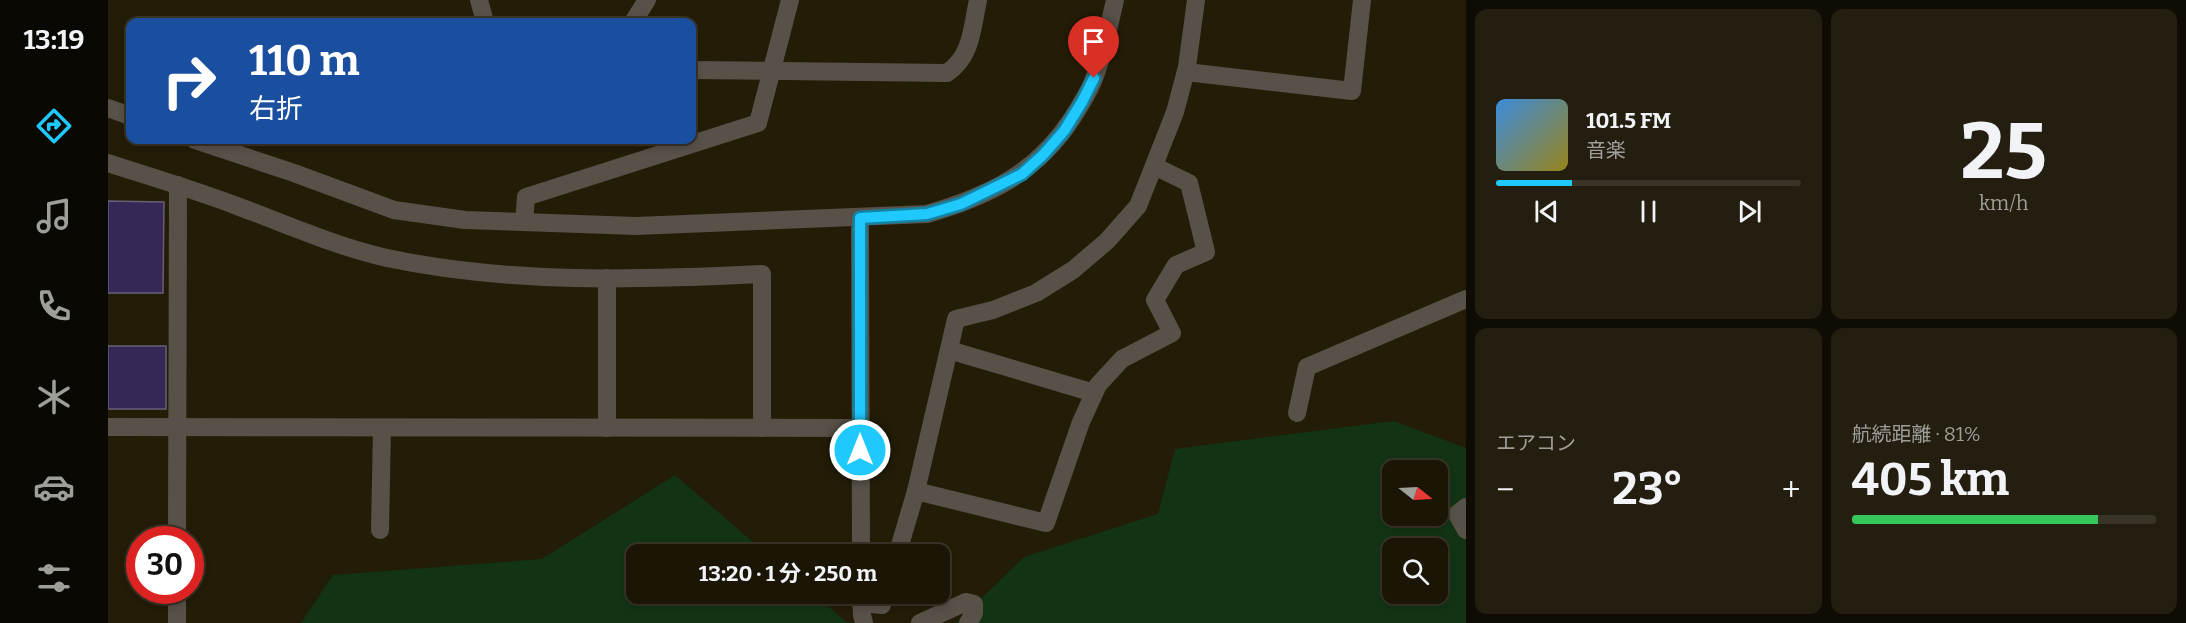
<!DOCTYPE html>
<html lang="ja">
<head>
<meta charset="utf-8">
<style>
	body { margin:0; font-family:Bitter,"Noto Sans JP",serif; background:#231e0f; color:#f1f3f6; height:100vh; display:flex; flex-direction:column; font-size:22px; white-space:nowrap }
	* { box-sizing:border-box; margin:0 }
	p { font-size:20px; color:#9f9f9a }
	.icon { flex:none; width:33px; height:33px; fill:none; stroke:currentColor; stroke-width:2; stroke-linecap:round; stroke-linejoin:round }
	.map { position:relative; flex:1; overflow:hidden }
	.drawer { display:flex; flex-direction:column; gap:9px; padding:9px; background:#0e0c03; width:720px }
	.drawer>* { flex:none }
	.guide { position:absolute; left:18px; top:18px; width:570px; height:126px; border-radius:12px; box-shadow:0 3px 9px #0003,0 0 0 2px #383427; background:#1a4fa0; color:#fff; overflow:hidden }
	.needle { width:39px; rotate:108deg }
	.tools { position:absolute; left:1274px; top:460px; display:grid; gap:12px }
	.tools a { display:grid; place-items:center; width:66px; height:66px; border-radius:12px; background:#1a1505; box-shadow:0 3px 9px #0003,0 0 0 2px #383427; font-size:30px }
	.speed { position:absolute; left:18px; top:526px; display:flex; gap:12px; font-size:30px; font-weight:700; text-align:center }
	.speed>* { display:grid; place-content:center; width:78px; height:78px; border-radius:50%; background:#1a1505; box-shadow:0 3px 9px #0003,0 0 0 2px #383427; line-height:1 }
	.speed .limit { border:9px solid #d22; background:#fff; color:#111 }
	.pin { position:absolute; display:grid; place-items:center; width:51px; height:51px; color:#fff; margin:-62px -26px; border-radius:50% 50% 50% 0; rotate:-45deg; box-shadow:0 0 6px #0007 }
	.pin .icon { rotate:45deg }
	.me { position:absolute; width:66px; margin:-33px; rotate:0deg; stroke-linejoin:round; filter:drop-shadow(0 0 4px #0008) }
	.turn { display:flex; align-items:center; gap:21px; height:126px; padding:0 24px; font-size:27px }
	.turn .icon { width:78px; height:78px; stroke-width:2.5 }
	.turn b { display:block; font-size:42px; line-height:51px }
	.big { font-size:45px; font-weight:700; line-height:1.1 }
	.drawer .card { flex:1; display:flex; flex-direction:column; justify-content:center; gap:9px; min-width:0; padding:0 21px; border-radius:12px; background:#231e0f }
	.drawer .dial { align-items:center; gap:0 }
	.dial b { font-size:78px; line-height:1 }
	.song { display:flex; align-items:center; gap:18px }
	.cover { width:72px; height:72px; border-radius:9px; background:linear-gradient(135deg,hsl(210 70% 55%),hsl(50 70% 35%)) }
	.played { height:6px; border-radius:3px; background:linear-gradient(90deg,#20c9fd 25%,#383427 25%) }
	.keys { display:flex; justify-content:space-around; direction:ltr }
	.heat { display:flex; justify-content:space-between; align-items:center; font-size:33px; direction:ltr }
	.charge { height:9px; border-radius:4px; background:linear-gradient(90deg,#34c759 81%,#383427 0) }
	.drawer .tiles { flex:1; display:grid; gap:9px; grid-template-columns:repeat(2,1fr) }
	.trip { position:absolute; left:518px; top:544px; width:324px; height:60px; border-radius:12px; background:#1a1505; box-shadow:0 3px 9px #0003,0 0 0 2px #383427; font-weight:700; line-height:60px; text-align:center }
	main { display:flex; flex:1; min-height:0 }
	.dock { display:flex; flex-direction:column; width:108px; justify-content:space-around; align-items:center; background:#0a0802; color:#9f9f9a }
	.dock .icon { width:42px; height:42px }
	.dock .selected { color:#20c9fd }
	.dock b { font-size:27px; color:#f1f3f6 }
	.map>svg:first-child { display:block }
	.green { fill:#123415; fill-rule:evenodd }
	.building { fill:#352756; stroke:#656077; stroke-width:1.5 }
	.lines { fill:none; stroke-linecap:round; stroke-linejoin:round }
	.minor { stroke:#575148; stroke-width:18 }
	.route-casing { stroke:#1583a4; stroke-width:15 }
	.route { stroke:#20c9fd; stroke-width:10 }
</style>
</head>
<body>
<main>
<nav class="dock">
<b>13:19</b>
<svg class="icon selected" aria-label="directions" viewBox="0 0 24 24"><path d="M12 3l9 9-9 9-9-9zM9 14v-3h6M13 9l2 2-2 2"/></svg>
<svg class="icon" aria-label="music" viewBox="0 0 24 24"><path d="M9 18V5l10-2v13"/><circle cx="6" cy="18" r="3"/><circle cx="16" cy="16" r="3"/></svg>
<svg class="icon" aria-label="phone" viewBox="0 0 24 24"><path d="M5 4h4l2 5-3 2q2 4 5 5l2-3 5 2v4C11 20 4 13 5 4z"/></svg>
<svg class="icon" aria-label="climate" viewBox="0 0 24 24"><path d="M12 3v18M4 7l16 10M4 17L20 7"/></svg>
<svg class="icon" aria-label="car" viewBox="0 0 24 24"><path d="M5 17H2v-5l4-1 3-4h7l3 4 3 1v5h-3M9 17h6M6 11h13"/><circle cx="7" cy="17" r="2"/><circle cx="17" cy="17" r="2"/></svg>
<svg class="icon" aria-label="filters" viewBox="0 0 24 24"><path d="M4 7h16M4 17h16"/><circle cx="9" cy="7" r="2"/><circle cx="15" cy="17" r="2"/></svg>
</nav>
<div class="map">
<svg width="1358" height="623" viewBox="0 0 1358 623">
	<rect width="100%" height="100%" fill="#231c07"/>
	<!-- green -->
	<g class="green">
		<path d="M 1285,421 L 1358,448 L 1358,623 L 848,623 L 916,557 L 1050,514 L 1067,449 ZM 1284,471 L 1329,471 L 1329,516 L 1284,516 ZM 1284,549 L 1329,549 L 1329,594 L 1284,594 Z"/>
		<path d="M 567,475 L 660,555 L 528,555 L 528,594 L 706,594 L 738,622 L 745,623 L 193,623 L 225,575 L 434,559 Z"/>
	</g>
	<!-- building -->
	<g class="building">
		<path d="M 0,201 L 56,202 L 55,293 L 0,293 Z"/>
		<rect x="0" y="346" width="58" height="63"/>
	</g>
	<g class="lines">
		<!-- minor -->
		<g class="minor">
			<path d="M 371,0 L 377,22"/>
			<path d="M 525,22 L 539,0"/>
			<path d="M 584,70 L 839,73 C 864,56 864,28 870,0"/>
			<path d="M 1078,72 L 1244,91 L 1254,0"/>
			<path d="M 0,108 L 22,116"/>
			<path d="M 87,140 L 186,173 L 286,210 L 357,220 L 528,226 L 819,214 C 881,196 929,173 965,117 C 973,104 982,91 987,76 C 996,51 1001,26 1007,0"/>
			<path d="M 0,163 C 43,177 87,190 129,206 C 178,224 227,246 279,258 C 402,284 529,280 654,274 L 654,428"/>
			<path d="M 752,218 L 753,555"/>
			<path d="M 416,222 L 418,197 L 650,123 L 682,0"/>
			<path d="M 499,278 L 499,428"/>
			<path d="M 841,350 L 986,393"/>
			<path d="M 1189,413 L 1199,367 L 1358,299"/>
			<path d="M 0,427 L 752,428"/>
			<path d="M 808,491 L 938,523 L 973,422 L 990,385 L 1014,359 L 1064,333 L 1047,300 L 1068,265 L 1098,252 L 1081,183 L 1046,166"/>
			<path d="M 1358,507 L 1349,514 L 1358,530"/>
			<path d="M 272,530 L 274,428"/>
			<path d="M 69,540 L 70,185"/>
			<path d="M 789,555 L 808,491 L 848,319 L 885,310 L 928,293 L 965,270 L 999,241 L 1030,206 L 1067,112 L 1079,67 L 1088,0"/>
			<path d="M 753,594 L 754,615 L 756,623"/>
			<path d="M 753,603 L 774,605 L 777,594"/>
			<path d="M 69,623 L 69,591"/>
			<path d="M 812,623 L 858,602 L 866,604 L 866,613 L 860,623"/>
		</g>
	</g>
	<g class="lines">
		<!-- route casing -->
		<g class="route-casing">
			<path id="route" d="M 752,450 L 752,218 L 819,214 L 853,204 L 914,174 L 935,155 L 956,131 L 974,102 L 986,78"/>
		</g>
		<!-- route -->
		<use href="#route" class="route"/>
	</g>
</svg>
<div class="tools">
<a><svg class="needle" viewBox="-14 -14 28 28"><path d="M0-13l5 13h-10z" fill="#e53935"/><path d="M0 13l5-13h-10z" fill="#9f9f9a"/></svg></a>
<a><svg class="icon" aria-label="search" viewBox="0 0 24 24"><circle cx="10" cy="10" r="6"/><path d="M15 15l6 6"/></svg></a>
</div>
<div class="speed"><div class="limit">30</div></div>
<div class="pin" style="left:986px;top:78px;background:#d93025"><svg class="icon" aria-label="arrive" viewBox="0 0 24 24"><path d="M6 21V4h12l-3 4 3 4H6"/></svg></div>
<svg class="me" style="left:752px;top:450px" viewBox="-20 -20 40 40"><circle r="17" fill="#20c9fd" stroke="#fff" stroke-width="3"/><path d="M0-11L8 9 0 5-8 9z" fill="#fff"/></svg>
<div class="trip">13:20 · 1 分 · 250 m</div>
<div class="guide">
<div class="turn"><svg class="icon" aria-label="right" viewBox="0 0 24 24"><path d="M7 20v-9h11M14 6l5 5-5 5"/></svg><div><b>110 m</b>右折</div></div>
</div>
</div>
<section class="drawer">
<div class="tiles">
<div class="card">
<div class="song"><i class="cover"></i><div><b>101.5 FM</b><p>音楽</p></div></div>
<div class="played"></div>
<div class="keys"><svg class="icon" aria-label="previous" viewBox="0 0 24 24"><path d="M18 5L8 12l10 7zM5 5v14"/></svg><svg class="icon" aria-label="pause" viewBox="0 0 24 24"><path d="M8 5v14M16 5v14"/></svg><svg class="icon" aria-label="next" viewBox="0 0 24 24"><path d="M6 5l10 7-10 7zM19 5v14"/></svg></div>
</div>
<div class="card dial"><b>25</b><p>km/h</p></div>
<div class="card"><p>エアコン</p>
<div class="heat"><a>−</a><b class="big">23°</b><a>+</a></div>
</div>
<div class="card"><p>航続距離 · 81%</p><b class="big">405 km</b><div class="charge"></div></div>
</div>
</section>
</main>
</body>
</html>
